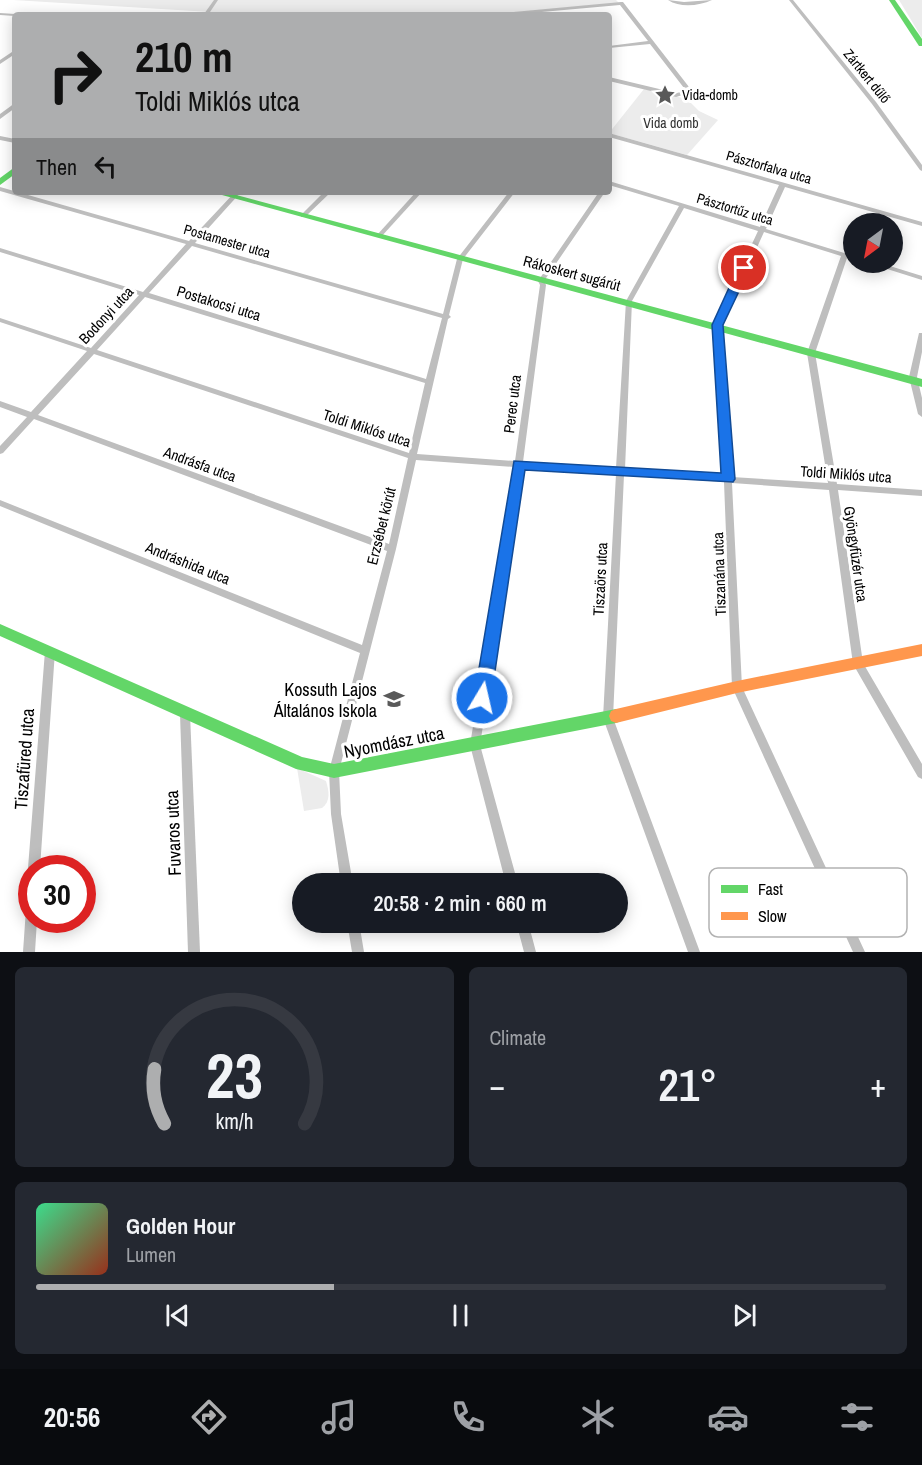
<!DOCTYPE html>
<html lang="en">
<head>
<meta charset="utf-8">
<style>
	body { margin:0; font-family:"Archivo Narrow",sans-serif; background:#242831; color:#f1f3f6; height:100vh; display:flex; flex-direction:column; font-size:22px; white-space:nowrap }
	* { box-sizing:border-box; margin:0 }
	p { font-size:20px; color:#9ea1a6 }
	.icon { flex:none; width:33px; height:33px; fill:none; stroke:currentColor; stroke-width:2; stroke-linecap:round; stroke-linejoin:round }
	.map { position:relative; height:952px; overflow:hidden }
	.drawer { display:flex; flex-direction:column; gap:15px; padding:15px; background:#0d0f14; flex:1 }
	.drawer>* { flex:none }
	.guide { position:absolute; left:12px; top:12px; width:600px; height:183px; border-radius:6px; box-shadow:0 3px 15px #0003; background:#adaeaf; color:#111; overflow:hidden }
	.needle { width:39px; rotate:212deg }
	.tools { position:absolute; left:843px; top:213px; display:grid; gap:12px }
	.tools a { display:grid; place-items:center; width:60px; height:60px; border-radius:50%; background:#171b24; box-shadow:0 3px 15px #0003; font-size:30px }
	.speed { position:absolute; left:18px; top:855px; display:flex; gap:12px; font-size:30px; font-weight:700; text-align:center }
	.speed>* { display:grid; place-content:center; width:78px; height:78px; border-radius:50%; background:#171b24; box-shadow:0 3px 15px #0003; line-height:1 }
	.speed .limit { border:9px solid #d22; background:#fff; color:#111 }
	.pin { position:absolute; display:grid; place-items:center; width:51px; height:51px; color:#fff; margin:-26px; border:3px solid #fff; border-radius:50%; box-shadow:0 2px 6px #0007 }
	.me { position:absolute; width:66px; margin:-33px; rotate:9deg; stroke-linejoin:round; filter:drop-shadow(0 0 4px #0008) }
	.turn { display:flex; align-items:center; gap:21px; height:126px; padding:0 24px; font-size:27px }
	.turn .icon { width:78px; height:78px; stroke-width:2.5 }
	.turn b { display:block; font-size:42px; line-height:51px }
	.then { display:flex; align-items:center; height:57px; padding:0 24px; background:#0003; gap:12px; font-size:22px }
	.big { font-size:45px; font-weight:600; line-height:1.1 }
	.drawer .widget { flex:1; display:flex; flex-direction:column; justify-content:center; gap:9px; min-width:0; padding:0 21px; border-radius:9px; background:#242831 }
	.drawer .dial { align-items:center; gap:0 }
	.dial svg { height:156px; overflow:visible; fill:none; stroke:#363941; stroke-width:7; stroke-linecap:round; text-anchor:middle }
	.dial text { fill:#f1f3f6; stroke:none }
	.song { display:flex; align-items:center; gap:18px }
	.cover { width:72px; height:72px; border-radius:9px; background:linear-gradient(135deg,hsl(150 70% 55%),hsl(10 70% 35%)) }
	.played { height:6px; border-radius:3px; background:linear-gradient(90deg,#adaeaf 35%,#363941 35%) }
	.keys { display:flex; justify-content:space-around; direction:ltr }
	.heat { display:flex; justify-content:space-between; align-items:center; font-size:33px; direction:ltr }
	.drawer .tiles { flex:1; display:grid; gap:15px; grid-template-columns:1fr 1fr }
	.widget:last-child { grid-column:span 2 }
	.trip { position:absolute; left:292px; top:873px; width:336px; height:60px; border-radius:30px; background:#171b24; box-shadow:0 3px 15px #0003; font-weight:600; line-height:60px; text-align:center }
	.tabs { display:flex; height:96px; justify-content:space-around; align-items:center; background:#090b0e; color:#9ea1a6 }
	.tabs .icon { width:42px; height:42px }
	.tabs .on { color:#adaeaf }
	.tabs b { font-size:27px; color:#f1f3f6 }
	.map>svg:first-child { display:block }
	.green { fill:#ececec }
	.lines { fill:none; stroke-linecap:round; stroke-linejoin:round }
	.street { fill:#bebebe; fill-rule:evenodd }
	.fast { fill:#63d668; fill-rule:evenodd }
	.slow { fill:#ff974d; fill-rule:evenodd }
	.route { fill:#1a73e8; stroke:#114b97; stroke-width:1.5 }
	.labels { text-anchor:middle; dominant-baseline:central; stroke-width:6; stroke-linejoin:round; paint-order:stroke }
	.far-street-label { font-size:14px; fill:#000; stroke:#fff }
	.far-poi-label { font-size:14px; fill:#000; stroke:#fff; text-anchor:start }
	.far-park-label { font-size:14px; fill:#333; stroke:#fff }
	.street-label { font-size:15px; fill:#000; stroke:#fff }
	.near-poi-label { font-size:18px; fill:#000; stroke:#fff; text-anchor:end }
	.near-street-label { font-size:18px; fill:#000; stroke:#fff }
	.key { fill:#fff; stroke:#b2b2b2; stroke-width:1.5 }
	.key-label { font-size:16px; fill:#000 }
</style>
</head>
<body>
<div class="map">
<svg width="922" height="952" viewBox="0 0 922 952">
	<rect width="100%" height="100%" fill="#fff"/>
	<!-- green -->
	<g class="green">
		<path d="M 13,0 L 616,0 L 619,3 L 486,15 L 259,15 Z"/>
		<path d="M 899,0 L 922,0 L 922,38 Z"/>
		<path d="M 644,89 L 687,99 L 699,111 L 718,120 L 687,155 L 609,133 Z"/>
		<path d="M 297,768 L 326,781 C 329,791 331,801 322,808 L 304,811 Z"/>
	</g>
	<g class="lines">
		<!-- street -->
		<g class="street">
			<path d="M 214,0 L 218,0 L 210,12 L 253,14 L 255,15 L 204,15 L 204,14 Z"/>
			<path d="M 668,0 L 684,2 L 712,0 C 699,6 680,8 668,0 Z"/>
			<path d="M 789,0 L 793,0 L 876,102 L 922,165 L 922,171 L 920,170 L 872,104 Z"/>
			<path d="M 621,2 L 623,2 L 689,87 L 690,88 L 686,94 L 676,97 L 609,81 L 609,77 L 676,93 L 682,92 L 684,88 L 650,44 L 609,48 L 609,46 L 648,41 L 620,5 L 508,15 L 491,15 L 493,14 Z"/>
			<path d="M 0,13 L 15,14 L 17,15 L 15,15 L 15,16 L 0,15 Z"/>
			<path d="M 15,50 L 15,54 L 0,64 L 0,60 Z"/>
			<path d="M 15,103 L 15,108 L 0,119 L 0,114 Z"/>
			<path d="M 609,133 L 922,222 L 922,226 L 785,187 L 766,229 L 854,256 L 854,260 L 847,258 L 815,353 L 837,484 L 922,490 L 922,496 L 838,490 L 863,663 L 922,764 L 922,779 L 918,777 L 853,664 L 829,490 L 732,483 L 742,687 L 865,952 L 853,952 L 732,687 L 724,482 L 624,475 L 613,718 L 700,952 L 688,952 L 603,718 L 616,474 L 523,468 L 480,745 L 518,884 L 506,884 L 470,745 L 515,467 L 416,460 L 396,549 L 339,771 L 341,814 L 353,884 L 341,884 L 331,814 L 329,771 L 360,653 L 0,506 L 0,500 L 362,645 L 387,551 L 34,419 L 3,453 L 0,454 L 0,446 L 27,417 L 0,407 L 0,401 L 31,412 L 87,351 L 0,322 L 0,318 L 91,348 L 139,295 L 0,252 L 0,248 L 143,292 L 186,244 L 0,191 L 0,187 L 189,241 L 235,192 L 241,192 L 195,243 L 443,314 L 457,259 L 509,192 L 515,192 L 463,259 L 449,315 L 451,317 L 448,319 L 417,454 L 515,461 L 540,285 L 538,281 L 599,192 L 605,192 L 544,281 L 546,285 L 523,462 L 616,468 L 626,301 L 679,206 L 609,185 L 609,181 L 760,227 L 779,185 L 609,137 ZM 684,208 L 758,231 L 714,325 L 724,476 L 625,469 L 632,301 ZM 764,232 L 841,256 L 807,353 L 828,483 L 732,477 L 722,325 ZM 192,246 L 442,318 L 426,379 L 149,293 ZM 145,297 L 425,383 L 409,453 L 97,350 ZM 94,354 L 408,458 L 389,544 L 38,415 Z"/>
			<path d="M 0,136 L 15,139 L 15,143 L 0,140 Z"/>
			<path d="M 324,192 L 331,192 L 305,217 L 301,217 L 301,215 Z"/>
			<path d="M 416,192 L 422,192 L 381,237 L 377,237 L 377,235 Z"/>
			<path d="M 865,262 L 877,262 L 922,276 L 922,280 Z"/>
			<path d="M 919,333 L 922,333 L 922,352 L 917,377 L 922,398 L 922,417 L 918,414 L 909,377 Z"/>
			<path d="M 50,647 L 53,648 L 55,651 L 40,868 L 32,868 L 32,873 L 28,868 L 45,651 L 47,648 Z"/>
			<path d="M 185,710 L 189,711 L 190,714 L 200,952 L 188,952 L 180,714 L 181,711 Z"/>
			<path d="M 32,903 L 32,920 L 37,920 L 35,952 L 23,952 L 26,909 L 28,905 Z"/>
			<path d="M 347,922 L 359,922 L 364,952 L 352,952 Z"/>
			<path d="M 516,922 L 528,922 L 536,952 L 524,952 Z"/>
		</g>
		<!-- fast -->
		<g class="fast">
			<path d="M 889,0 L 895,0 L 922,39 L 922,46 L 919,46 Z"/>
			<path d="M 15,167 L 15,174 L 0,185 L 0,178 Z"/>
			<path d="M 211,192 L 225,192 L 922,379 L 922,387 Z"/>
			<path d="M 0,624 L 302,757 L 334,764 L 616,709 L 621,711 L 623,716 L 621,721 L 616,723 L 334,778 L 296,769 L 0,636 Z"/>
		</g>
		<!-- slow -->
		<path class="slow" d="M 922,644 L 922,656 L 737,693 L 616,723 L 611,721 L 609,716 L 611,711 L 616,709 L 737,681 Z"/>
	</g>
	<!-- route -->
	<path class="route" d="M 744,264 L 750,268 L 723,325 L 735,479 L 733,482 L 525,470 L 491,698 L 488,703 L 482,705 L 477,703 L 474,698 L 514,461 L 721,473 L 712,325 L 738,268 Z"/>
	<!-- icons -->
	<defs>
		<g id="sight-bare" transform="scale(1.62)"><path d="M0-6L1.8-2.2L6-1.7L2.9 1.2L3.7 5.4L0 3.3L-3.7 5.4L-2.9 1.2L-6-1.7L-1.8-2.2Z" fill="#595959" stroke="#fff" stroke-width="2.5" paint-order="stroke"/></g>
		<g id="school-bare" transform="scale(1.62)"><path d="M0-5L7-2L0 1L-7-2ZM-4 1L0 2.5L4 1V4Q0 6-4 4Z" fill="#595959" stroke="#fff" stroke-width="2.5" paint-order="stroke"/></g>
	</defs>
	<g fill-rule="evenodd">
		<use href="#sight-bare" x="665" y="95"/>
		<use href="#school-bare" x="394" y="699"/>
	</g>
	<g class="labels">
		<!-- far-street labels -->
		<g class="far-street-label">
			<text transform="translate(867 76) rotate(51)">Zártkert dűlő</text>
			<text transform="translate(769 167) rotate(16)">Pásztorfalva utca</text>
			<text transform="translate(735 209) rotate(17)">Pásztortűz utca</text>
			<text transform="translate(227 241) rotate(16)">Postamester utca</text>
		</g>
		<!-- far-poi labels -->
		<g class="far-poi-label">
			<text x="682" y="95">Vida-domb</text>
		</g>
		<!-- far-park labels -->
		<g class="far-park-label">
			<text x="671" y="123">Vida domb</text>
		</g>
		<!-- street labels -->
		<g class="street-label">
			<text transform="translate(572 273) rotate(15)">Rákoskert sugárút</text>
			<text transform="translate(219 303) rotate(17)">Postakocsi utca</text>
			<text transform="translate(106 315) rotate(-47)">Bodonyi utca</text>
			<text transform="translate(512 404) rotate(-83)">Perec utca</text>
			<text transform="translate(367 428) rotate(18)">Toldi Miklós utca</text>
			<text transform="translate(200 464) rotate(20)">Andrásfa utca</text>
			<text transform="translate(846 474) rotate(4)">Toldi Miklós utca</text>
			<text transform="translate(381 526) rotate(-76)">Erzsébet körút</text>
			<text transform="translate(856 554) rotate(82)">Gyöngyfüzér utca</text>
			<text transform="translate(188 563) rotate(22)">Andráshida utca</text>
			<text transform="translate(719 574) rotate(-92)">Tiszanána utca</text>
			<text transform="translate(600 579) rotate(-87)">Tiszaörs utca</text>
		</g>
		<!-- near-poi labels -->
		<g class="near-poi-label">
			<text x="377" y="689">Kossuth Lajos<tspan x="377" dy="21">Általános Iskola</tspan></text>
		</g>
		<!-- near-street labels -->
		<g class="near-street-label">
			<text transform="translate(394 742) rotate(-11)">Nyomdász utca</text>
			<text transform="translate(24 759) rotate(-86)">Tiszafüred utca</text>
			<text transform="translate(173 833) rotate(-92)">Fuvaros utca</text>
		</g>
	</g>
	<!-- legend -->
	<rect x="709" y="868" width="198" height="69" rx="9" class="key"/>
	<rect x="721" y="885" width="27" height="8" fill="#63d668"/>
	<rect x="721" y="912" width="27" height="8" fill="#ff974d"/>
	<g class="key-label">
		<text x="758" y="895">Fast</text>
		<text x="758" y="922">Slow</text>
	</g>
</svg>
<div class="tools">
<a><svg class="needle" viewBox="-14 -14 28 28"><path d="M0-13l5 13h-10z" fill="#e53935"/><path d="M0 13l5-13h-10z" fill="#9ea1a6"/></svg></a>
</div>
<div class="speed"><div class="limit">30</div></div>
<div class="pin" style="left:744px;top:268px;background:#d93025"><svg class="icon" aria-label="arrive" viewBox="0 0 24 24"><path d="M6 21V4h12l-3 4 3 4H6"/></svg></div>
<svg class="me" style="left:482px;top:698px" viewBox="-20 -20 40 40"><circle r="17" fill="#1a73e8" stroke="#fff" stroke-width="3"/><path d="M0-11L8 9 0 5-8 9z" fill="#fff"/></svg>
<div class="trip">20:58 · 2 min · 660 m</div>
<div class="guide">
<div class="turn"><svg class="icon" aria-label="right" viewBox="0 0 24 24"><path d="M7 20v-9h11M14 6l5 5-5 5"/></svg><div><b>210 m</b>Toldi Miklós utca</div></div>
<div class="then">Then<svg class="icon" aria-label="left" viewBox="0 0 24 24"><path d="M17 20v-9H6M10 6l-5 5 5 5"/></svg></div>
</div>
</div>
<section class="drawer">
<div class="tiles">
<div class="widget dial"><svg viewBox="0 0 100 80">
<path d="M14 69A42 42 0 1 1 86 69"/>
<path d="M14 69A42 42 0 0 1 9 41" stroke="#adaeaf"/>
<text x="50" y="56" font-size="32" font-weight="700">23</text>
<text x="50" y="72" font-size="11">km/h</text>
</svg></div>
<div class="widget"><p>Climate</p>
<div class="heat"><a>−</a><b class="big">21°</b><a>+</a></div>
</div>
<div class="widget">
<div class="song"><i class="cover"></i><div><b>Golden Hour</b><p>Lumen</p></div></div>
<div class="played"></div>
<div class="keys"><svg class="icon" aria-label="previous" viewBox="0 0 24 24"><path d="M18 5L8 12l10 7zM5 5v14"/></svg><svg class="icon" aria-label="pause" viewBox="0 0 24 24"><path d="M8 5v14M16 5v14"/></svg><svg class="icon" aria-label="next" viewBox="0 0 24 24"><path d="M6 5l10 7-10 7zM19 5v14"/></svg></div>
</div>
</div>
</section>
<nav class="tabs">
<b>20:56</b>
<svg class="icon on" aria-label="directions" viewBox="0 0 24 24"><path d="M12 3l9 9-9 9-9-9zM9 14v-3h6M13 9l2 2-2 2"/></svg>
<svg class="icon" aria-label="music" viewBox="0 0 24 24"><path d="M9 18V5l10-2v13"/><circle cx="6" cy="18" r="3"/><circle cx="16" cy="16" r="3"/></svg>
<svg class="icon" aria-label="phone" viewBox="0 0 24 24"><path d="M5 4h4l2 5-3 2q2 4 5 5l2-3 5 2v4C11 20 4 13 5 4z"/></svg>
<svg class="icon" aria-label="climate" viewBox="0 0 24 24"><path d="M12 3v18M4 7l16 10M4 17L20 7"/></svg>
<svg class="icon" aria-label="car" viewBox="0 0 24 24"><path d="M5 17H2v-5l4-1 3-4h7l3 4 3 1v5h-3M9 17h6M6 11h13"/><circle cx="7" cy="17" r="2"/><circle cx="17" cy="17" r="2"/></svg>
<svg class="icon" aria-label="filters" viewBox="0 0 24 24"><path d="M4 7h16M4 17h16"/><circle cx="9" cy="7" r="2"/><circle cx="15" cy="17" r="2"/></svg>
</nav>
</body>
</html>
